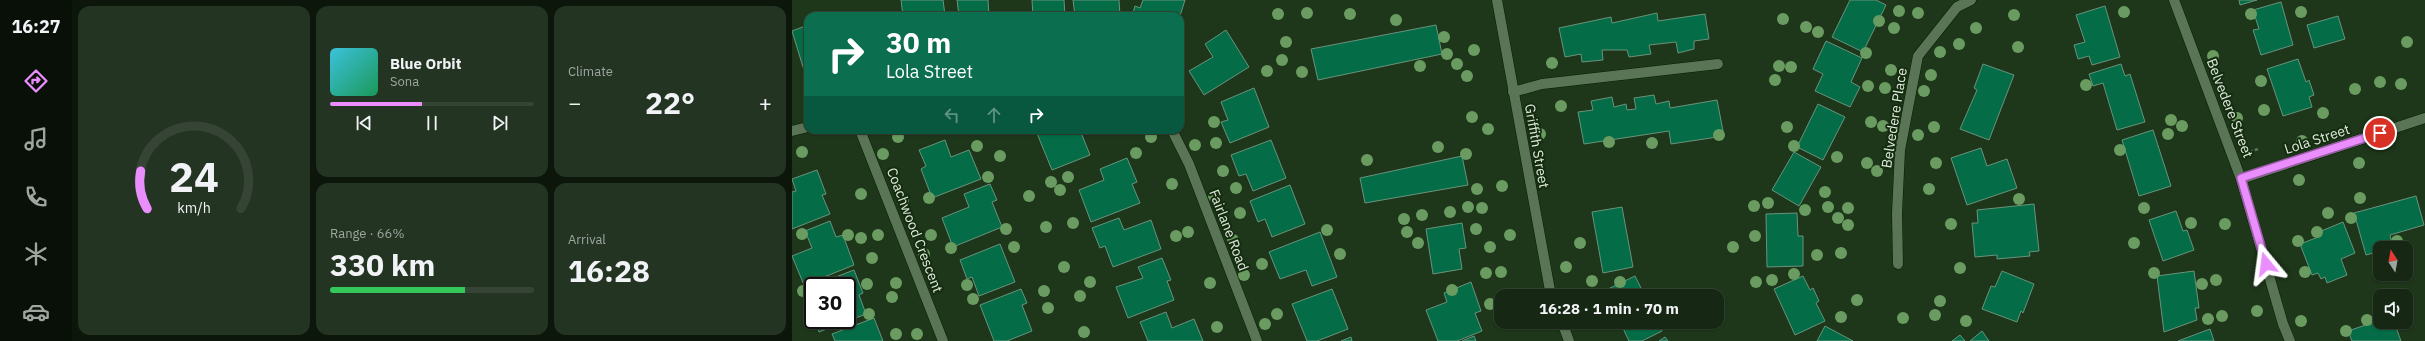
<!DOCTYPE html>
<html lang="en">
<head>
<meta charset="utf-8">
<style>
	body { margin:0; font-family:"IBM Plex Sans",sans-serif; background:#233422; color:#f1f3f6; height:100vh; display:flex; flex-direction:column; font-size:15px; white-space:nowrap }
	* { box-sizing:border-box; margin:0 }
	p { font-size:13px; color:#9ea6a0 }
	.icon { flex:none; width:22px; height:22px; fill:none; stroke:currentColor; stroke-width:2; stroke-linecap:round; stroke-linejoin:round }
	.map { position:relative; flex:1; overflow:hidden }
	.side { display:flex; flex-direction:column; gap:6px; padding:6px; background:#0c160b; width:720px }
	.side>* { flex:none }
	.hud { position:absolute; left:12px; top:12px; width:380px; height:122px; border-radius:12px; box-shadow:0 1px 3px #0004,0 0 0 1px #354434; background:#0b6e4f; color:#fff; overflow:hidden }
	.needle { width:26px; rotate:349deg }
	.tools { position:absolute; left:1581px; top:241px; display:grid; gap:8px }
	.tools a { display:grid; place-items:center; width:40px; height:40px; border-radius:8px; background:#162814; box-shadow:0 1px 3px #0004,0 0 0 1px #354434; font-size:20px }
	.speed { position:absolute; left:12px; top:277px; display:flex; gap:8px; font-size:20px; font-weight:700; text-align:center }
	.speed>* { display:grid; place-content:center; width:52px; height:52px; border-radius:50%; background:#162814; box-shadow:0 1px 3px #0004,0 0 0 1px #354434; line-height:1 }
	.speed .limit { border:2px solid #111; border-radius:6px; background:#fff; color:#111 }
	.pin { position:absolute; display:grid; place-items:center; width:34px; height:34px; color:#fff; margin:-17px; border:2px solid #fff; border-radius:50%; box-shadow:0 1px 4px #0007 }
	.me { position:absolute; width:44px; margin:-22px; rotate:344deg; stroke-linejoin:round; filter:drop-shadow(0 0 3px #0008) }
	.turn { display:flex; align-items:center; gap:14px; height:84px; padding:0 16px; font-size:18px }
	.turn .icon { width:52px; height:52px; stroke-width:2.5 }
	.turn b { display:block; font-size:28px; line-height:34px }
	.lanes { display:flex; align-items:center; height:38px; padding:0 16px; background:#0003; justify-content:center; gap:20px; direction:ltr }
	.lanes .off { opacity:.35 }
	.big { font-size:30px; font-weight:700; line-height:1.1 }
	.side .widget { flex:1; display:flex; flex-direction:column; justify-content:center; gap:6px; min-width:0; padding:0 14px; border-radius:12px; background:#233422 }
	.side .dial { align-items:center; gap:0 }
	.dial svg { height:104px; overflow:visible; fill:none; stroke:#354434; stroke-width:7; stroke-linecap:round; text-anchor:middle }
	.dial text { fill:#f1f3f6; stroke:none }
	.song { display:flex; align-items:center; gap:12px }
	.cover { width:48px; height:48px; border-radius:6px; background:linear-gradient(135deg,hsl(190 70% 55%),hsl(150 70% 35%)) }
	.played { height:4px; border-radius:2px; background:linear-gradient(90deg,#ea8dfd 45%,#354434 45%) }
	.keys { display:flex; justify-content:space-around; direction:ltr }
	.heat { display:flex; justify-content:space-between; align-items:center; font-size:22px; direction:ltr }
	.charge { height:6px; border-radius:3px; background:linear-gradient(90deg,#34c759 66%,#354434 0) }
	.side .tiles { flex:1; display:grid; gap:6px; grid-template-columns:repeat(3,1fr) }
	.widget:first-child { grid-row:span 2 }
	.trip { position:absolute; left:702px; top:289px; width:230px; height:40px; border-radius:12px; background:#162814; box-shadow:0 1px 3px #0004,0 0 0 1px #354434; font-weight:700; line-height:40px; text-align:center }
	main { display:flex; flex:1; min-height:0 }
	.dock { display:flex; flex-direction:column; width:72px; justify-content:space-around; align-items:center; background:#091008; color:#9ea6a0 }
	.dock .icon { width:28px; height:28px }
	.dock .current { color:#ea8dfd }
	.dock b { font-size:18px; color:#f1f3f6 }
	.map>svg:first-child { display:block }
	.building { fill:#046d47; stroke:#69937c }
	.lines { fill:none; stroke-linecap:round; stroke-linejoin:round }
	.minor-casing { stroke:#061d03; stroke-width:11 }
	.path { stroke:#5d7259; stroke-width:2.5; stroke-dasharray:4 2; stroke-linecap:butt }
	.minor { stroke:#5a7555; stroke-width:10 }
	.tree { fill:#6a9c61 }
	.route-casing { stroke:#985ca4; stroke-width:10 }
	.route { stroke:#ea8dfd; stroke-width:7 }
	.labels { text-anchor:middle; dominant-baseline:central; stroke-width:4; stroke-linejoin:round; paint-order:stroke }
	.street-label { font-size:14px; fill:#ddecda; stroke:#152c10 }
</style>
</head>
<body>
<main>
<nav class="dock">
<b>16:27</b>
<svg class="icon current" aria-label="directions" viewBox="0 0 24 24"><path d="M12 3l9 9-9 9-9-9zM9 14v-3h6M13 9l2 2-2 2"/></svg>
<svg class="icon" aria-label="music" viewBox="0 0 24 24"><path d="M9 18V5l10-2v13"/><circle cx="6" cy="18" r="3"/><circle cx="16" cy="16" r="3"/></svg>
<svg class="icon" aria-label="phone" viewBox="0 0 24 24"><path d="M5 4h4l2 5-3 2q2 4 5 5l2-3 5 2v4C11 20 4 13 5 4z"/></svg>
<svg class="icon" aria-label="climate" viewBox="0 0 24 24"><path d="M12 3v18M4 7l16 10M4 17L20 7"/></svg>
<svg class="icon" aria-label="car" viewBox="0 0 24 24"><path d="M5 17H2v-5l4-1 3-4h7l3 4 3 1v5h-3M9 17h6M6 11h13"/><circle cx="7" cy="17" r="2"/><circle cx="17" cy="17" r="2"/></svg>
</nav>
<section class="side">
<div class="tiles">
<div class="widget dial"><svg viewBox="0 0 100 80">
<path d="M14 69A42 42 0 1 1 86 69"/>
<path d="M14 69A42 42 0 0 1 9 40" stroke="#ea8dfd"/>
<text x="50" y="56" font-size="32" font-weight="700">24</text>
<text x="50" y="72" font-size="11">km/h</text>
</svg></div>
<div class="widget">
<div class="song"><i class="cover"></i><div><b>Blue Orbit</b><p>Sona</p></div></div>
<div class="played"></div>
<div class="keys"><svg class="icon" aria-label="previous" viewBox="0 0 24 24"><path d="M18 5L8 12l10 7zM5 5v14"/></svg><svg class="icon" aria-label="pause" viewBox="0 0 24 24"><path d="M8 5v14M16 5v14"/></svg><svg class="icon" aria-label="next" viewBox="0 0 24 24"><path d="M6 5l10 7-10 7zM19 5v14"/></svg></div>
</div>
<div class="widget"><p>Climate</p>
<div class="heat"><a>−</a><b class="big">22°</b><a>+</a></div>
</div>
<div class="widget"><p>Range · 66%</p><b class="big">330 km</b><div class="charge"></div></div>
<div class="widget"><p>Arrival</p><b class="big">16:28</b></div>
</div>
</section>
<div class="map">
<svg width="1633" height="341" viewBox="0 0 1633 341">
	<rect width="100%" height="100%" fill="#1e361a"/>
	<!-- building -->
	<g class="building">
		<path d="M 109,0 L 151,0 L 153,15 L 111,16 Z"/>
		<path d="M 165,0 L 196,0 L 197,16 L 167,16 Z"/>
		<path d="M 240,0 L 272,0 L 273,16 L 241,16 Z"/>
		<path d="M 281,0 L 327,0 L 328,16 L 283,16 Z"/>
		<path d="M 351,0 L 393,0 L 388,16 L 340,16 L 343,6 L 348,8 Z"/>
		<path d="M 1058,0 L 1084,0 L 1094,5 L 1071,52 L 1040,37 Z"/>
		<path d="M 1447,0 L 1465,0 L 1448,5 Z"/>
		<path d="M 1489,2 L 1501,45 L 1469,55 L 1461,30 L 1467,29 L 1461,10 Z"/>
		<path d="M 1313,6 L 1328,57 L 1300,65 L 1297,56 L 1286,59 L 1282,45 L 1293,42 L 1284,15 Z"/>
		<path d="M 40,12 L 41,16 L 30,16 Z"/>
		<path d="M 92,13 L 93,16 L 82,16 Z"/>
		<path d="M 865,13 L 866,21 L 913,14 L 917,39 L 902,41 L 902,49 L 886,53 L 884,42 L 857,45 L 859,54 L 837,57 L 835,50 L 810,50 L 811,60 L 790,62 L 789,54 L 773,57 L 767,28 L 819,17 L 820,23 Z"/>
		<path d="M 1546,16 L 1553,39 L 1522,48 L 1515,25 Z"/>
		<path d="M 16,25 L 16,80 L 15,80 L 0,31 Z"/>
		<path d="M 644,25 L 650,54 L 526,80 L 519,49 Z"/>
		<path d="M 434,30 L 457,67 L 412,95 L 397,71 L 421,57 L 413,44 Z"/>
		<path d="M 1034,41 L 1070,58 L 1059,82 L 1068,87 L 1058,107 L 1023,91 L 1031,74 L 1021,69 Z"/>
		<path d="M 1506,59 L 1514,82 L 1517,80 L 1522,95 L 1517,97 L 1520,107 L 1491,116 L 1475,69 Z"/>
		<path d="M 1191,64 L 1222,75 L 1197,140 L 1168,129 L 1185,90 L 1182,88 Z"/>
		<path d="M 1329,64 L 1333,76 L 1338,74 L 1353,122 L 1325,130 L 1311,83 L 1301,86 L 1297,74 Z"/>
		<path d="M 462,88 L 477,127 L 438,143 L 429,122 L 436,120 L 429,102 Z"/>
		<path d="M 862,95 L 864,104 L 877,101 L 878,108 L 925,100 L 932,136 L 879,144 L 877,131 L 792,144 L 786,112 L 801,110 L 799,101 L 820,97 L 822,107 L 834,104 L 835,110 L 844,109 L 842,98 Z"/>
		<path d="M 1026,104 L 1053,117 L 1031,160 L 1005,147 Z"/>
		<path d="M 247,130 L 288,130 L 298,155 L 260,170 L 244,131 Z"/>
		<path d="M 1361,130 L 1379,186 L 1347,196 L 1330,140 Z"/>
		<path d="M 153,140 L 159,157 L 177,150 L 189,179 L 140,198 L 129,169 L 134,166 L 127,150 Z"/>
		<path d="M 479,140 L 494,178 L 461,191 L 454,174 L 447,176 L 439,155 Z"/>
		<path d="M 1189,148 L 1195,166 L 1215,159 L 1225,188 L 1175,205 L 1159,158 Z"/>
		<path d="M 1002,152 L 1029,167 L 1007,206 L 980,190 Z"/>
		<path d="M 670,156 L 676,185 L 573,203 L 568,178 Z"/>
		<path d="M 335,158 L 345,182 L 340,184 L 348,203 L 299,222 L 287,190 L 312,180 L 308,169 Z"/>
		<path d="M 25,170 L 34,194 L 30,195 L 38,214 L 0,229 L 0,192 L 4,191 L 0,179 Z"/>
		<path d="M 198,184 L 205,200 L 200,202 L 210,227 L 161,247 L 150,218 L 177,207 L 172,194 Z"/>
		<path d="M 498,185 L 513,224 L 480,237 L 473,219 L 466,222 L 458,201 Z"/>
		<path d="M 1624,196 L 1632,225 L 1598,235 L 1601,248 L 1588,248 L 1588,251 L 1574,255 L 1562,213 Z"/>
		<path d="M 1242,204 L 1247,251 L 1237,252 L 1238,256 L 1205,259 L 1205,255 L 1183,257 L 1180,223 L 1186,223 L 1185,210 Z"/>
		<path d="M 830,207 L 841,267 L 811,273 L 800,212 Z"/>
		<path d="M 1384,211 L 1391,231 L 1395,230 L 1402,250 L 1371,261 L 1357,220 Z"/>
		<path d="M 1005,213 L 1006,236 L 1011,236 L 1011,266 L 975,267 L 974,214 Z"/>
		<path d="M 327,218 L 332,230 L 359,220 L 369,249 L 321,267 L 313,246 L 308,248 L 300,228 Z"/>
		<path d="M 38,221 L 44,237 L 51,235 L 62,265 L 12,285 L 0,256 L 20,248 L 13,231 Z"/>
		<path d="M 1551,222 L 1563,253 L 1549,259 L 1555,275 L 1535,283 L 1533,277 L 1529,279 L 1526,273 L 1520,275 L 1508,244 L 1529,236 L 1527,232 Z"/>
		<path d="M 670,223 L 674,248 L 667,249 L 670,269 L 641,274 L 634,229 Z"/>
		<path d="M 528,232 L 545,277 L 520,286 L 514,270 L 488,279 L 477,252 Z"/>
		<path d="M 208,244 L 223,282 L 187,296 L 180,277 L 175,279 L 168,260 Z"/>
		<path d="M 370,258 L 379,280 L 375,281 L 382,300 L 336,318 L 324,287 L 351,278 L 346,267 Z"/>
		<path d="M 62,270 L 71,293 L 67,295 L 74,314 L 27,332 L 23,320 L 55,320 L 55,286 L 39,286 L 36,280 Z"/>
		<path d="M 1210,271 L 1242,284 L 1231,313 L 1229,311 L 1225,322 L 1190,309 L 1199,286 L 1203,287 Z"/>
		<path d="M 1402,271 L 1407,308 L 1403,308 L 1405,320 L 1372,332 L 1365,276 Z"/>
		<path d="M 843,276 L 853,296 L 815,296 L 812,291 Z"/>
		<path d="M 1011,276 L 1018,290 L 1021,288 L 1027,301 L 1024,303 L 1033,321 L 1003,335 L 982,289 Z"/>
		<path d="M 679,282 L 689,311 L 683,313 L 690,331 L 665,341 L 646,341 L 634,310 L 655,302 L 652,293 Z"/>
		<path d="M 229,289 L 235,303 L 230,305 L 240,331 L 215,341 L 202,341 L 188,305 Z"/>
		<path d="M 540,289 L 556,329 L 525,341 L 515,341 L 500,304 Z"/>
		<path d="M 21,298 L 21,316 L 15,300 Z"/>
		<path d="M 374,312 L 380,328 L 402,319 L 411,341 L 356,341 L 348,322 Z"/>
		<path d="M 82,318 L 91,341 L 43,341 L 40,334 Z"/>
		<path d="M 1588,320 L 1588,322 L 1602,322 L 1609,341 L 1560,341 L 1556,331 Z"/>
		<path d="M 828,322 L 866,322 L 870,331 L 850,341 L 837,341 Z"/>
		<path d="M 1033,326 L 1061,341 L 1025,341 Z"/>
		<path d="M 1418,329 L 1422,341 L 1386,341 Z"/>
		<path d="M 1190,331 L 1197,341 L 1178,341 Z"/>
		<path d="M 1168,335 L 1173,341 L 1160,341 Z"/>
		<path d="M 682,336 L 684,341 L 670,341 Z"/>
		<path d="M 559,337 L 560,341 L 549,341 Z"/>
		<path d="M 873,337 L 876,341 L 867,341 Z"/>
	</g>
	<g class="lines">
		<!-- minor casing -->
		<g class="minor-casing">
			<g id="minor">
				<path d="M 705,0 L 759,296"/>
				<path d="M 1382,0 L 1449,179 L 1491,324 L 1498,341"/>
				<path d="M 721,92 L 750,84 L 926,64"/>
				<path d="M 68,130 L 151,341"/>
				<path d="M 380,130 L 397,164 L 465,341"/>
				<path d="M 0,131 L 16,127"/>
				<path d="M 1449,179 L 1633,118"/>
				<path d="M 1106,264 L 1105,213 L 1108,150 L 1126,56 L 1165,7 L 1179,0"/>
				<path d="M 770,322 L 777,341"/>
			</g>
		</g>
		<!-- path -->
		<path class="path" d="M 1457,152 L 1466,149"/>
		<!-- minor -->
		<use href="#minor" class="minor"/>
	</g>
	<!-- trees -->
	<g class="tree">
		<circle cx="1107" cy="11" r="6"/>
		<circle cx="1332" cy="12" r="6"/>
		<circle cx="1509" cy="12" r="6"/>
		<circle cx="515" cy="13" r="6"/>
		<circle cx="1126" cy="13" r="6"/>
		<circle cx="486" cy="14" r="6"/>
		<circle cx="558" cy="14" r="6"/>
		<circle cx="1459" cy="14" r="6"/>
		<circle cx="1222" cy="15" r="6"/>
		<circle cx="991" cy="19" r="6"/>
		<circle cx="604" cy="20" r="6"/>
		<circle cx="1087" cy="21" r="6"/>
		<circle cx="1014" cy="27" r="6"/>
		<circle cx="1102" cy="28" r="6"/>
		<circle cx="1184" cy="28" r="6"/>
		<circle cx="1026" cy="32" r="6"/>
		<circle cx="652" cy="37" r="6"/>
		<circle cx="494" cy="42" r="6"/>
		<circle cx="1615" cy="42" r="6"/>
		<circle cx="1167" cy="44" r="6"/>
		<circle cx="1226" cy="47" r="6"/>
		<circle cx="682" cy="50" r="6"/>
		<circle cx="1148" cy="52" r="6"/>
		<circle cx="1074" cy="53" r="6"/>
		<circle cx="655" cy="54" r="6"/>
		<circle cx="1421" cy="56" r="6"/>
		<circle cx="490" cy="60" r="6"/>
		<circle cx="760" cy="63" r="6"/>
		<circle cx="665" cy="64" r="6"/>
		<circle cx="628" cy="66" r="6"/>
		<circle cx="987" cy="66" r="6"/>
		<circle cx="999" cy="67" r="6"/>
		<circle cx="1099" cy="70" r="6"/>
		<circle cx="475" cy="71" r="6"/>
		<circle cx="510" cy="72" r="6"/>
		<circle cx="1139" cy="75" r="6"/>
		<circle cx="675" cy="76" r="6"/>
		<circle cx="983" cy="80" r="6"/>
		<circle cx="1469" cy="81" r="6"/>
		<circle cx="1588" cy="82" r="6"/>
		<circle cx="1609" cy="84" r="6"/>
		<circle cx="1294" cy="85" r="6"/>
		<circle cx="1076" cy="86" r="6"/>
		<circle cx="1093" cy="88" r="6"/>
		<circle cx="1563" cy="89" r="6"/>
		<circle cx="1132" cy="91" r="6"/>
		<circle cx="769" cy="106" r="6"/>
		<circle cx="1472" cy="110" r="6"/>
		<circle cx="1531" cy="113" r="6"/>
		<circle cx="680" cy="117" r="6"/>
		<circle cx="1445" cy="118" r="6"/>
		<circle cx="1379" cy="120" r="6"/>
		<circle cx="422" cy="122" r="6"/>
		<circle cx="1079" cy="122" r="6"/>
		<circle cx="1091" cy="126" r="6"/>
		<circle cx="1390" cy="126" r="6"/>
		<circle cx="995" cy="127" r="6"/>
		<circle cx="1142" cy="127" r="6"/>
		<circle cx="696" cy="129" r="6"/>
		<circle cx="748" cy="134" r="6"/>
		<circle cx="1376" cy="134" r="6"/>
		<circle cx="927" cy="135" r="6"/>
		<circle cx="1126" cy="135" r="6"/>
		<circle cx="106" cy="137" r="6"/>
		<circle cx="359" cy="137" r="6"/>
		<circle cx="1510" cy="141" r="6"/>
		<circle cx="817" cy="142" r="6"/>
		<circle cx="424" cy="143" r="6"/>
		<circle cx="860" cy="143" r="6"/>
		<circle cx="403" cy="145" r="6"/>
		<circle cx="185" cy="146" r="6"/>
		<circle cx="1002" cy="146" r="6"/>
		<circle cx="646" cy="147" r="6"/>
		<circle cx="1328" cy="150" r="6"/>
		<circle cx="10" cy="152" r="6"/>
		<circle cx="344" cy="153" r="6"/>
		<circle cx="91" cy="154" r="6"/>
		<circle cx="674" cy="154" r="6"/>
		<circle cx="208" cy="156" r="6"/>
		<circle cx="1045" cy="157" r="6"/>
		<circle cx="575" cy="160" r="6"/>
		<circle cx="1075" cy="163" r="6"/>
		<circle cx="1144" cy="163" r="6"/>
		<circle cx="1567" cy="163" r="6"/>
		<circle cx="431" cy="171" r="6"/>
		<circle cx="1085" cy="171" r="6"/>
		<circle cx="196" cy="177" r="6"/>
		<circle cx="276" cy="177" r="6"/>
		<circle cx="1507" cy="180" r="6"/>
		<circle cx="259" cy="182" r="6"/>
		<circle cx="380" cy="184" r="6"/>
		<circle cx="710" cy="186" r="6"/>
		<circle cx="444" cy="188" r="6"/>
		<circle cx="685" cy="189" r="6"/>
		<circle cx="1137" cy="189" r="6"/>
		<circle cx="268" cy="190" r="6"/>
		<circle cx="1033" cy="192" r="6"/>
		<circle cx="69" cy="194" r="6"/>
		<circle cx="237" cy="196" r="6"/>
		<circle cx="422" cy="196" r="6"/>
		<circle cx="137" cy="198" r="6"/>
		<circle cx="1568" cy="198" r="6"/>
		<circle cx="1227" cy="199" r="6"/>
		<circle cx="111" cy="201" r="6"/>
		<circle cx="976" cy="203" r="6"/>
		<circle cx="962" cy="206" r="6"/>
		<circle cx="676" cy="207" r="6"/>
		<circle cx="1036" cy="207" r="6"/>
		<circle cx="690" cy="208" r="6"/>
		<circle cx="1056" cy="208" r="6"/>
		<circle cx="1352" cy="208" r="6"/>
		<circle cx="1013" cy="210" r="6"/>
		<circle cx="658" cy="212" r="6"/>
		<circle cx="448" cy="213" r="6"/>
		<circle cx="1536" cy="213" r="6"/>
		<circle cx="630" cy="215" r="6"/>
		<circle cx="1046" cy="218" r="6"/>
		<circle cx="1559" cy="218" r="6"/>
		<circle cx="612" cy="219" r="6"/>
		<circle cx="281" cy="223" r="6"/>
		<circle cx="1399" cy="223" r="6"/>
		<circle cx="1159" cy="224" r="6"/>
		<circle cx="1433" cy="224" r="6"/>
		<circle cx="1056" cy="225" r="6"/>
		<circle cx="254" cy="227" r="6"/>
		<circle cx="214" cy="229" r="6"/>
		<circle cx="684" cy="229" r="6"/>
		<circle cx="535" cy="230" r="6"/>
		<circle cx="396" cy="232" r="6"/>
		<circle cx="615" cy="232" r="6"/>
		<circle cx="1525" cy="232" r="6"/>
		<circle cx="10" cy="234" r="6"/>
		<circle cx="56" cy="235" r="6"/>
		<circle cx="86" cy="235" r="6"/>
		<circle cx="139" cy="235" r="6"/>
		<circle cx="718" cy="235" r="6"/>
		<circle cx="384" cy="236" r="6"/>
		<circle cx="963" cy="236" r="6"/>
		<circle cx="69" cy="238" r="6"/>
		<circle cx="441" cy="240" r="6"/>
		<circle cx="1506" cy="241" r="6"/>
		<circle cx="1605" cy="241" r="6"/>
		<circle cx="626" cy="243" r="6"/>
		<circle cx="788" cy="243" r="6"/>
		<circle cx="1342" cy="243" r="6"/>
		<circle cx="222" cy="247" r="6"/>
		<circle cx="698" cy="247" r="6"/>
		<circle cx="941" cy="247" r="6"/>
		<circle cx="159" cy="248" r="6"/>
		<circle cx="1049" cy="253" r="6"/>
		<circle cx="132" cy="254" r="6"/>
		<circle cx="548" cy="254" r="6"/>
		<circle cx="1025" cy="255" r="6"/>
		<circle cx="80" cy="258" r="6"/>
		<circle cx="470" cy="264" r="6"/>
		<circle cx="272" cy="267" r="6"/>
		<circle cx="774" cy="267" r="6"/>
		<circle cx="1168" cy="268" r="6"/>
		<circle cx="709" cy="272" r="6"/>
		<circle cx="1513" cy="272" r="6"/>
		<circle cx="694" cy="273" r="6"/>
		<circle cx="1362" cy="273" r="6"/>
		<circle cx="1002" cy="274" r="6"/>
		<circle cx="452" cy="275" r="6"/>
		<circle cx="980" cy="280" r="6"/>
		<circle cx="1424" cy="280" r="6"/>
		<circle cx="800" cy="281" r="6"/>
		<circle cx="298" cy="282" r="6"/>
		<circle cx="828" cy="282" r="6"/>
		<circle cx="964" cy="282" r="6"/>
		<circle cx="104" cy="283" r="6"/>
		<circle cx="418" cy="283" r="6"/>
		<circle cx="75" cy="284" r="6"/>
		<circle cx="1410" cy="284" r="6"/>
		<circle cx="175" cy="285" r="6"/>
		<circle cx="660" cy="290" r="6"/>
		<circle cx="11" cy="291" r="6"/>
		<circle cx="252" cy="291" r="6"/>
		<circle cx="288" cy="296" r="6"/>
		<circle cx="100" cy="297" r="6"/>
		<circle cx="181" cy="299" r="6"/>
		<circle cx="1065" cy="300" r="6"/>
		<circle cx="1148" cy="301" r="6"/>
		<circle cx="698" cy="304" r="6"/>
		<circle cx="256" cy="308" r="6"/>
		<circle cx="1465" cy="311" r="6"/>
		<circle cx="77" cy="314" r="6"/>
		<circle cx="485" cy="314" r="6"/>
		<circle cx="1143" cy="315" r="6"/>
		<circle cx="1430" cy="316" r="6"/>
		<circle cx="1049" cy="317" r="6"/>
		<circle cx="1111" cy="318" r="6"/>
		<circle cx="1416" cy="319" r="6"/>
		<circle cx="1575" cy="320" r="6"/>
		<circle cx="1174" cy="321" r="6"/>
		<circle cx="1509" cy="321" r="6"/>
		<circle cx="473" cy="324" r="6"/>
		<circle cx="425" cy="327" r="6"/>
		<circle cx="1554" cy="331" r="6"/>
		<circle cx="292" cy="332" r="6"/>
		<circle cx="104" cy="334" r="6"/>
		<circle cx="125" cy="334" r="6"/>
	</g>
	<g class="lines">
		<!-- route casing -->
		<g class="route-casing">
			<path id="route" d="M 1474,264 L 1449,178 L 1588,133"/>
		</g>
		<!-- route -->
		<use href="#route" class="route"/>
	</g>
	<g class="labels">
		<!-- street labels -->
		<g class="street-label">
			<text transform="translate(1438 108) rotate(69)">Belvedere Street</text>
			<text transform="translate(1102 118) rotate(-81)">Belvedere Place</text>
			<text transform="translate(1525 139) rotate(-18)">Lola Street</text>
			<text transform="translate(745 146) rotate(80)">Griffith Street</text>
			<text transform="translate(123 230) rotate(69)">Coachwood Crescent</text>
			<text transform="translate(437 230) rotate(69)">Fairlane Road</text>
		</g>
	</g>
</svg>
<div class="tools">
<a><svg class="needle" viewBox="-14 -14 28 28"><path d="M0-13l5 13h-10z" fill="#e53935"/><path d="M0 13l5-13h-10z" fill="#9ea6a0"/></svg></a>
<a><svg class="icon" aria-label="sound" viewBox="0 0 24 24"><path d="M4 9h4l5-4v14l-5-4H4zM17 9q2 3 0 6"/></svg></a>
</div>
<div class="speed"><div class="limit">30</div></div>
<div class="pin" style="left:1588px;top:133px;background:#d93025"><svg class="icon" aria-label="arrive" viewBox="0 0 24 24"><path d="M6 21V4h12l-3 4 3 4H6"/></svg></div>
<svg class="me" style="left:1474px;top:264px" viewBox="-20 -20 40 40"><path d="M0-17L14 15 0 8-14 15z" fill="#ea8dfd" stroke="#fff" stroke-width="4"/></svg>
<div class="trip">16:28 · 1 min · 70 m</div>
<div class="hud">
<div class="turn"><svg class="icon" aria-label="right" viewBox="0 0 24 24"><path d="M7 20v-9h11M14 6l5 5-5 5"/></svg><div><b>30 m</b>Lola Street</div></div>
<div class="lanes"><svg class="icon off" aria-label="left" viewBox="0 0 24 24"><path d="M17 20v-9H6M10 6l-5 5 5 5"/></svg><svg class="icon off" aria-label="ahead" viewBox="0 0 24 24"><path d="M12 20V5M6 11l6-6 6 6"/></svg><svg class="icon" aria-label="right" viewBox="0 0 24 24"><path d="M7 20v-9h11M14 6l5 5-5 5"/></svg></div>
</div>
</div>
</main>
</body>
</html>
